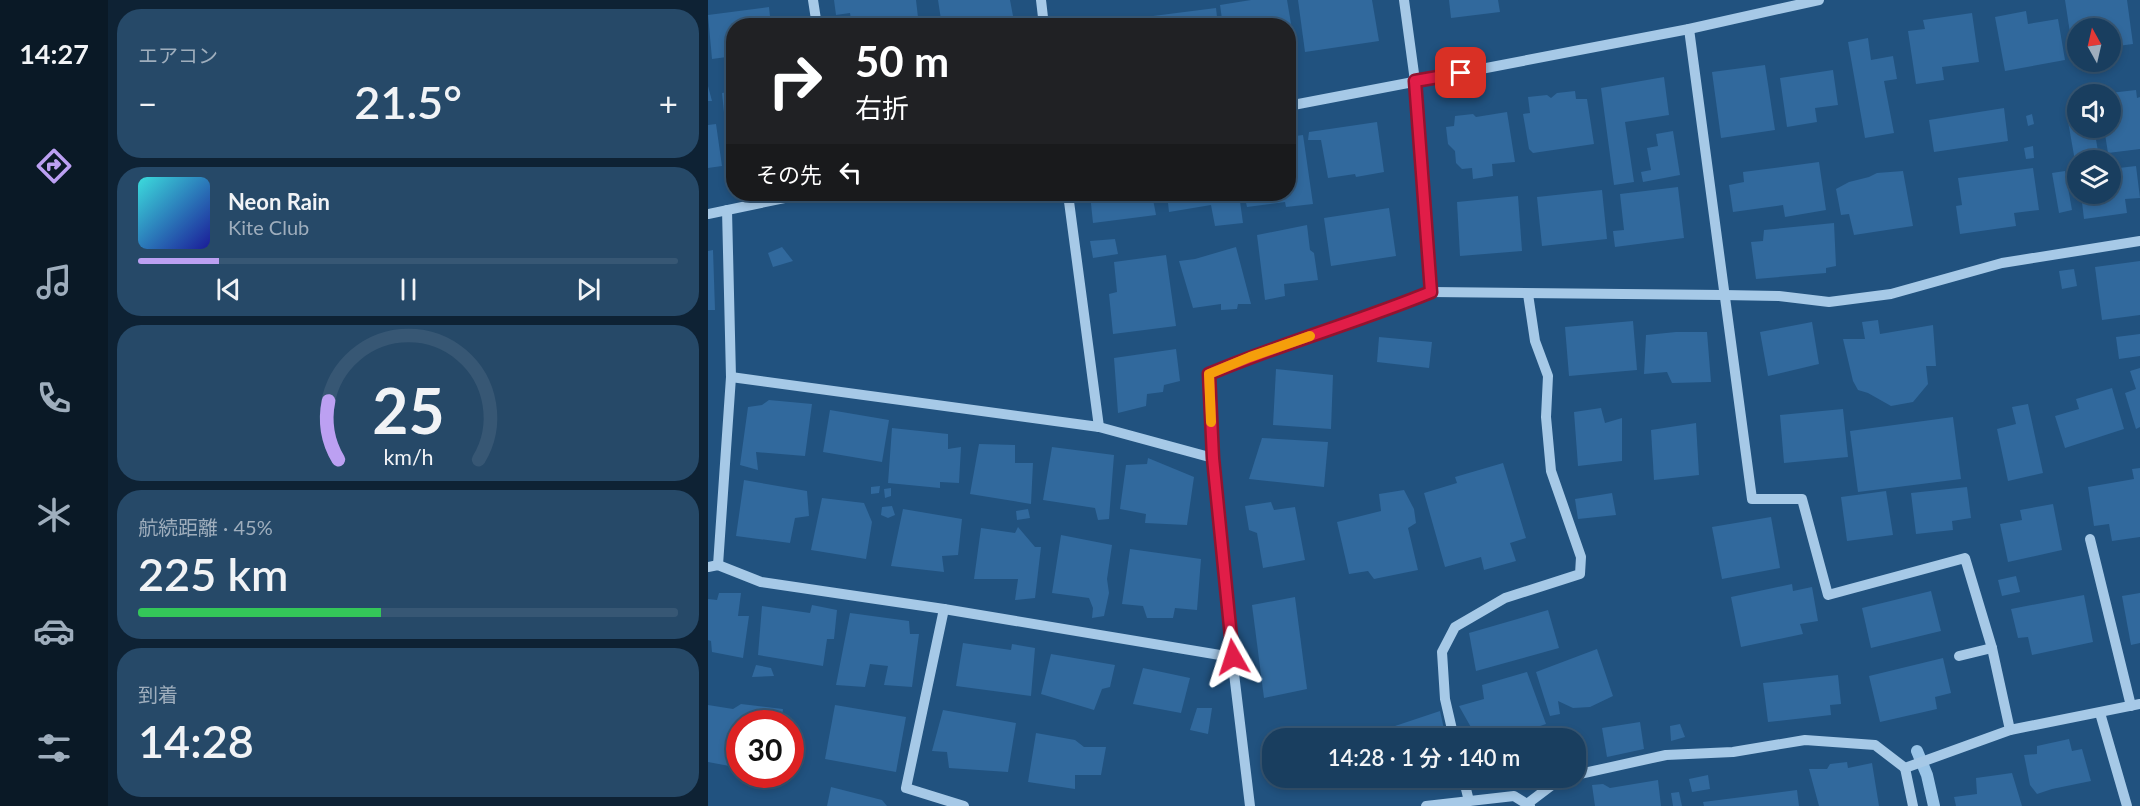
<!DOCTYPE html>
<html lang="ja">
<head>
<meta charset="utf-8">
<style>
	body { margin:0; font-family:Lato,"Noto Sans JP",sans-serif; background:#264968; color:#f1f3f6; height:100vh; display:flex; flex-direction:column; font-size:22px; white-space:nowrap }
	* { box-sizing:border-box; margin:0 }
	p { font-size:20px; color:#9faebd }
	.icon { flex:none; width:33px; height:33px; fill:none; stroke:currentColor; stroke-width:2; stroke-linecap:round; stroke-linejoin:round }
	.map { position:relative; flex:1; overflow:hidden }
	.drawer { display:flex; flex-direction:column; gap:9px; padding:9px; background:#0e2234; width:600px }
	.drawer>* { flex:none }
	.hud { position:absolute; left:18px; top:18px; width:570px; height:183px; border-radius:24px; box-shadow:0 3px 9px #0003,0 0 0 2px #375774; background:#202124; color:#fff; overflow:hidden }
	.needle { width:39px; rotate:352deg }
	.tools { position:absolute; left:1359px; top:18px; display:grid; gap:12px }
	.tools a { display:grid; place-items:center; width:54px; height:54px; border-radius:50%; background:#193e5f; box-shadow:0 3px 9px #0003,0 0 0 2px #375774; font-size:30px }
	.speed { position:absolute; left:18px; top:710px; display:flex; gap:12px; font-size:30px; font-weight:700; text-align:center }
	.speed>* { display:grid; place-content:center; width:78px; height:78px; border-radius:50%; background:#193e5f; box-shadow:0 3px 9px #0003,0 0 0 2px #375774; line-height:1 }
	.speed .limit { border:9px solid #d22; background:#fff; color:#111 }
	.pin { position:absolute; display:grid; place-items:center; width:51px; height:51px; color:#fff; margin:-26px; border-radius:12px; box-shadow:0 3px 9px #0006 }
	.me { position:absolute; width:66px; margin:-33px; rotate:354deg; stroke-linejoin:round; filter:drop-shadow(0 0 4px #0008) }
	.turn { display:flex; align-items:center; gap:21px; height:126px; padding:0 30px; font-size:27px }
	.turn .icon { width:78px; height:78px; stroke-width:2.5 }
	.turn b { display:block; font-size:42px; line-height:51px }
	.then { display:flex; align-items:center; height:57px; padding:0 30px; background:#0003; gap:12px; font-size:22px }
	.big { font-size:45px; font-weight:600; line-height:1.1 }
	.drawer .card { flex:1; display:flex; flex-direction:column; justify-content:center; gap:9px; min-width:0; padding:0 21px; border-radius:24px; background:#264968 }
	.drawer .dial { align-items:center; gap:0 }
	.dial svg { height:156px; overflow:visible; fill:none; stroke:#375774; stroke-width:7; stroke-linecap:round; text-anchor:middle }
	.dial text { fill:#f1f3f6; stroke:none }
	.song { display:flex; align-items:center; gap:18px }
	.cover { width:72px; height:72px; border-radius:9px; background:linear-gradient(135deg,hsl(180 70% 55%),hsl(240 70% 35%)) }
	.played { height:6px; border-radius:3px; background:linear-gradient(90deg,#bca0f2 15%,#375774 15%) }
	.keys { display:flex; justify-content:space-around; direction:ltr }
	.heat { display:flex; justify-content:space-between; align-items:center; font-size:33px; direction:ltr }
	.charge { height:9px; border-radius:4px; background:linear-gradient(90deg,#34c759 45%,#375774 0) }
	.trip { position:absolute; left:554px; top:728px; width:324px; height:60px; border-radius:24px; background:#193e5f; box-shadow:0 3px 9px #0003,0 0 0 2px #375774; font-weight:600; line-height:60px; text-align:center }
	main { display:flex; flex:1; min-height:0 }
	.tabs { display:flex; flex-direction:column; width:108px; justify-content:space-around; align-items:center; background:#0a1926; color:#9faebd }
	.tabs .icon { width:42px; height:42px }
	.tabs .selected { color:#bca0f2 }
	.tabs b { font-size:27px; color:#f1f3f6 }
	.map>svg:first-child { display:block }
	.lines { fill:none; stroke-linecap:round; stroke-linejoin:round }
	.stream { stroke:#9ac5e8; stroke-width:12 }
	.building { fill:#31699d }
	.minor { stroke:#a6c9e7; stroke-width:10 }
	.route-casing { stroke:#92132f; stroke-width:15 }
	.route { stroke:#e11d48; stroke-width:10 }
	.slow { stroke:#f59e0b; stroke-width:10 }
</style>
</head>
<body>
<main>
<nav class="tabs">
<b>14:27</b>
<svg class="icon selected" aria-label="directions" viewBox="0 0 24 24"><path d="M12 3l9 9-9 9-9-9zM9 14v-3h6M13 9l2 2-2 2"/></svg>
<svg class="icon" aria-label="music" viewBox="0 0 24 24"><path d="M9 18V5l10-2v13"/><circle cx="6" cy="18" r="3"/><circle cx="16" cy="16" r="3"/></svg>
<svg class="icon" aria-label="phone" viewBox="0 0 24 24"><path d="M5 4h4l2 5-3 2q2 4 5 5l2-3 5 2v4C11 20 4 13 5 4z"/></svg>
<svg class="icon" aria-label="climate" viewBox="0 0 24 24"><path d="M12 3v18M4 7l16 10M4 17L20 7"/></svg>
<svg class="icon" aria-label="car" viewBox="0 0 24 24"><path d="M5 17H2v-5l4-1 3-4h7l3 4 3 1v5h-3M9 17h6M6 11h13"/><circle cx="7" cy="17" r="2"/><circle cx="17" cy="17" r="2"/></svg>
<svg class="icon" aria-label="filters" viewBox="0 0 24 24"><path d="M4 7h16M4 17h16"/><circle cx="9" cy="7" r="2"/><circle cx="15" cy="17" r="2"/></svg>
</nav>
<section class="drawer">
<div class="card"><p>エアコン</p>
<div class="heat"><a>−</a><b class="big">21.5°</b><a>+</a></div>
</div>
<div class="card">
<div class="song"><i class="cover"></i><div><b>Neon Rain</b><p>Kite Club</p></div></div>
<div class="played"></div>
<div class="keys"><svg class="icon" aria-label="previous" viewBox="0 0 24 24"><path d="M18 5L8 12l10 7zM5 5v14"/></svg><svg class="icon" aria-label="pause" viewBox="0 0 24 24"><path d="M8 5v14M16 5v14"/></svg><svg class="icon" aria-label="next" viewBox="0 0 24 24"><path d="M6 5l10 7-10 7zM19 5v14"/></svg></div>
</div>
<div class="card dial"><svg viewBox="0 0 100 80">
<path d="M14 69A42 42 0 1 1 86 69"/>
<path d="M14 69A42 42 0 0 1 9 39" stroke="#bca0f2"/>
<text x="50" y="56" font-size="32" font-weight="700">25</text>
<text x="50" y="72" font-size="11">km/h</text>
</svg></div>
<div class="card"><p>航続距離 · 45%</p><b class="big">225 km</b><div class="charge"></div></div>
<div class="card"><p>到着</p><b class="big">14:28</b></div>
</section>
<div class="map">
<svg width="1432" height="806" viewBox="0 0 1432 806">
	<rect width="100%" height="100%" fill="#21527f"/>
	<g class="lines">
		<!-- stream -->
		<path class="stream" d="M 1209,751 L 1219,775 L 1226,806"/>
	</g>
	<!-- building -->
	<g class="building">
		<path d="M 126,0 L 208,0 L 211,26 L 144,26 L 142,13 L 128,15 Z"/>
		<path d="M 230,0 L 302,0 L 305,16 L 298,17 L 299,22 L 277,26 L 234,26 Z"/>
		<path d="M 543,0 L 579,0 L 588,53 L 580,54 L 580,26 L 515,26 L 512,5 Z"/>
		<path d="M 590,0 L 664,0 L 671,41 L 597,52 Z"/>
		<path d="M 741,0 L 790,0 L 792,12 L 743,18 Z"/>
		<path d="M 1357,0 L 1419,0 L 1425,44 L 1402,47 L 1402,28 L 1370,28 L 1370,52 L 1365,53 Z"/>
		<path d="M 61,7 L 63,26 L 26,26 L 26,56 L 4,59 L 0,15 Z"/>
		<path d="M 508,8 L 510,26 L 445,26 L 445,16 Z"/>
		<path d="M 1318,11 L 1320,24 L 1350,19 L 1357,60 L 1297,71 L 1287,17 Z"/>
		<path d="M 1264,13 L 1271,62 L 1234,67 L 1236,80 L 1208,84 L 1200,31 L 1217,29 L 1215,20 Z"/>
		<path d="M 1160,38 L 1163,60 L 1185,56 L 1189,79 L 1176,81 L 1186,133 L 1157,138 L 1140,42 Z"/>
		<path d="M 1057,65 L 1067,130 L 1013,138 L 1004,72 Z"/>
		<path d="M 1125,70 L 1130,105 L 1107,108 L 1109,122 L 1079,127 L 1072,78 Z"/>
		<path d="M 956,77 L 961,115 L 917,122 L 926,182 L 906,185 L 893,88 Z"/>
		<path d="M 0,86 L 4,101 L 0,101 Z"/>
		<path d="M 1428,90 L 1429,98 L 1432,97 L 1432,149 L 1400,153 L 1396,128 L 1402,128 L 1402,93 Z"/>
		<path d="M 26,91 L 26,180 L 23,180 L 14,93 Z"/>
		<path d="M 867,91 L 868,99 L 879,99 L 886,144 L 825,153 L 821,149 L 815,114 L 822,113 L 820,97 L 839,95 L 843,98 L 849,93 Z"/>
		<path d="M 1296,108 L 1300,141 L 1226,152 L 1221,120 Z"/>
		<path d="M 1370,108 L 1370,128 L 1386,128 L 1391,157 L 1367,161 L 1358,110 Z"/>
		<path d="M 799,112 L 807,162 L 784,164 L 785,176 L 765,179 L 764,168 L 754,169 L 748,163 L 747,151 L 740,144 L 738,127 L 746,126 L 747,116 L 765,114 L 768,117 Z"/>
		<path d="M 1324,114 L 1326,124 L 1320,126 L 1318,116 Z"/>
		<path d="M 669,122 L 676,172 L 648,177 L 647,174 L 620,178 L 613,140 L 600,140 L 601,132 Z"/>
		<path d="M 8,124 L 14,166 L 0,168 L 0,125 Z"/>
		<path d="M 965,131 L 972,175 L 935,182 L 933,172 L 943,170 L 939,148 L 950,146 L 948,134 Z"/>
		<path d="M 595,135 L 605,204 L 578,207 L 577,202 L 539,207 L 536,194 L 580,194 L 580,137 Z"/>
		<path d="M 1325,146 L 1326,158 L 1318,159 L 1316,148 Z"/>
		<path d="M 1111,162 L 1118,210 L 1077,217 L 1075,205 L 1025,212 L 1021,185 L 1036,182 L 1035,172 Z"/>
		<path d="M 1428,166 L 1432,198 L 1417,199 L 1419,213 L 1376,219 L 1373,194 L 1402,194 L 1402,169 Z"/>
		<path d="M 1325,168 L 1331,210 L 1306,213 L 1308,226 L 1252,234 L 1248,206 L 1254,205 L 1250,178 Z"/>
		<path d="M 1195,171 L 1205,226 L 1146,235 L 1141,214 L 1133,215 L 1128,189 L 1141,182 L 1161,177 L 1169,173 Z"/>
		<path d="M 1357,171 L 1364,210 L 1351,213 L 1344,173 Z"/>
		<path d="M 970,187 L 976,238 L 907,247 L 905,231 L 916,230 L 912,194 Z"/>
		<path d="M 894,190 L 899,239 L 834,246 L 829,197 Z"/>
		<path d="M 382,194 L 444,194 L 448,215 L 385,223 Z"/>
		<path d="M 459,194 L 531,194 L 535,223 L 507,226 L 503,205 L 461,212 Z"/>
		<path d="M 810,196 L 814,251 L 752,256 L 749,202 Z"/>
		<path d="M 681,208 L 688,256 L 623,266 L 616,218 Z"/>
		<path d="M 1126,223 L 1128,266 L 1118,268 L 1118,273 L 1048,279 L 1043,242 L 1055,241 L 1056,230 Z"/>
		<path d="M 599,225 L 602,250 L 606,253 L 610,280 L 576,284 L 577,296 L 557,300 L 549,235 Z"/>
		<path d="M 407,239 L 410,254 L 385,258 L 382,241 Z"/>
		<path d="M 74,247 L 85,261 L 65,267 L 60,253 Z"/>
		<path d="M 528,247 L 543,304 L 530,304 L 529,309 L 513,310 L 513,304 L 485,308 L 471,261 L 487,259 Z"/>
		<path d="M 5,250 L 7,310 L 0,310 L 0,251 Z"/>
		<path d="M 458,255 L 468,326 L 405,334 L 401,294 L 409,292 L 406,262 Z"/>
		<path d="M 1432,261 L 1432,315 L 1394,320 L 1387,267 Z"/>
		<path d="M 1366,269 L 1369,286 L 1354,289 L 1351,271 Z"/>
		<path d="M 1170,320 L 1172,334 L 1225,325 L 1228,366 L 1218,366 L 1220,384 L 1205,402 L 1183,406 L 1160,393 L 1150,390 L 1145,381 L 1135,339 L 1157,339 L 1154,322 Z"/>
		<path d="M 925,321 L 929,370 L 861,376 L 857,327 Z"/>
		<path d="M 1104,322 L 1111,364 L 1060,376 L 1052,332 Z"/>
		<path d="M 968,332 L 999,332 L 1003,382 L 964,383 L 959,372 L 936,374 L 938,335 Z"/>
		<path d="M 1432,334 L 1432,356 L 1411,359 L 1408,337 Z"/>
		<path d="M 671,337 L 724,342 L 721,368 L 669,362 Z"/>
		<path d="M 468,349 L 472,381 L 456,385 L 455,392 L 439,394 L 438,406 L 410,413 L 406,358 Z"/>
		<path d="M 1432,368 L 1432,427 L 1428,429 L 1417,393 L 1428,389 L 1422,371 Z"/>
		<path d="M 568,369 L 625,375 L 623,429 L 565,425 Z"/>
		<path d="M 1404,388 L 1416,429 L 1357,448 L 1347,416 L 1371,409 L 1368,399 Z"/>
		<path d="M 61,400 L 104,404 L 97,456 L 48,452 L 50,470 L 32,465 L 40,407 L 54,405 Z"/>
		<path d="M 1320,404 L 1335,473 L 1300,481 L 1289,429 L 1308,424 L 1304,407 Z"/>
		<path d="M 893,408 L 897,423 L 914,418 L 914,461 L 870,466 L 866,412 Z"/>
		<path d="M 1135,409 L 1140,457 L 1076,463 L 1072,415 Z"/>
		<path d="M 122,410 L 181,420 L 174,462 L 115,452 Z"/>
		<path d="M 1245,417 L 1253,479 L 1150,492 L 1142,431 Z"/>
		<path d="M 988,423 L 991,475 L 946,480 L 943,430 Z"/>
		<path d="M 184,428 L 240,434 L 240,449 L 253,447 L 251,483 L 232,482 L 232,488 L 180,483 Z"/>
		<path d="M 554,438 L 620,442 L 616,487 L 541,479 Z"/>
		<path d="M 271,444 L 307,445 L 307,463 L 325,463 L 323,504 L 262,494 Z"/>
		<path d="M 344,447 L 406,455 L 401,519 L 390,520 L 387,508 L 335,500 Z"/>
		<path d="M 440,458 L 486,477 L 479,525 L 437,523 L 438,514 L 412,509 L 418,465 L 439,464 Z"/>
		<path d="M 795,463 L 818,538 L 802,543 L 808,561 L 776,570 L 773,557 L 737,567 L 716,493 L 749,483 L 747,477 Z"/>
		<path d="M 1432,468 L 1432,537 L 1404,541 L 1401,524 L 1386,526 L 1380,487 L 1426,479 L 1424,469 Z"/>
		<path d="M 36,480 L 99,491 L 101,516 L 87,518 L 82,543 L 28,536 Z"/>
		<path d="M 172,486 L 171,493 L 163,494 L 163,487 Z"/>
		<path d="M 1259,487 L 1263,518 L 1244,521 L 1245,530 L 1208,534 L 1203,493 Z"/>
		<path d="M 183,488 L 183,496 L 177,498 L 176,489 Z"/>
		<path d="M 696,490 L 706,509 L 708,523 L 700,528 L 710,570 L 666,579 L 660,571 L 641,574 L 629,522 L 673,511 L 671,494 Z"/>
		<path d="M 1178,491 L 1185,535 L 1139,541 L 1133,497 Z"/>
		<path d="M 904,493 L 908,515 L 870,519 L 867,499 Z"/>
		<path d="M 114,498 L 156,503 L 164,522 L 158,559 L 103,550 Z"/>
		<path d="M 563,502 L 566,510 L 587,507 L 597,560 L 555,568 L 549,533 L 541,530 L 537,506 Z"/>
		<path d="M 1345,504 L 1354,550 L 1300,562 L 1292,524 L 1314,520 L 1312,510 Z"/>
		<path d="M 184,506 L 187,515 L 180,518 L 173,515 L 174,507 Z"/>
		<path d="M 195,509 L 254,519 L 250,555 L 234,556 L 236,572 L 183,566 Z"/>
		<path d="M 320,509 L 322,518 L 309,520 L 308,511 Z"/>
		<path d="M 1063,517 L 1072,568 L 1014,579 L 1004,527 Z"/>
		<path d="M 310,527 L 327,547 L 333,547 L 327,598 L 307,600 L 310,579 L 266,579 L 273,528 L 307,533 Z"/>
		<path d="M 353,535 L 404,545 L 399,579 L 401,593 L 396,616 L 384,618 L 385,608 L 381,598 L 344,593 Z"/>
		<path d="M 422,549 L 493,559 L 489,610 L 467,608 L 465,618 L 439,618 L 435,606 L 414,604 Z"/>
		<path d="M 1308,576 L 1312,592 L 1294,596 L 1290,580 Z"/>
		<path d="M 1084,584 L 1085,591 L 1104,587 L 1110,621 L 1092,624 L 1095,634 L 1033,647 L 1023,597 Z"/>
		<path d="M 1223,591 L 1233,631 L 1163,648 L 1154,608 Z"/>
		<path d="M 11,593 L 33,593 L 30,616 L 41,616 L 35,658 L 4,652 L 3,641 L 0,640 L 0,599 L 9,600 Z"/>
		<path d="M 1432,593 L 1432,643 L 1423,645 L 1414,596 Z"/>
		<path d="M 1376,595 L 1385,642 L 1324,655 L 1320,637 L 1310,638 L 1303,609 Z"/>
		<path d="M 587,597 L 599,689 L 556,698 L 544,605 Z"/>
		<path d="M 104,605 L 129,610 L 126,639 L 119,639 L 115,666 L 50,655 L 54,606 L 102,613 Z"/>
		<path d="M 840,610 L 851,648 L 768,671 L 761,633 Z"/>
		<path d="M 142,613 L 201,621 L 202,634 L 211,634 L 204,687 L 176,685 L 180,666 L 162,664 L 157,687 L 128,685 Z"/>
		<path d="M 255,643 L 303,650 L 304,644 L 327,648 L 323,696 L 248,686 Z"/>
		<path d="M 889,649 L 905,696 L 882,707 L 865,708 L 850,701 L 852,714 L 842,716 L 828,672 Z"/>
		<path d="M 343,654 L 407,665 L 402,687 L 394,689 L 386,710 L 333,694 Z"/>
		<path d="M 1235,658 L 1243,693 L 1227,697 L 1229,709 L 1172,722 L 1161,676 Z"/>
		<path d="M 48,665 L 63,668 L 66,676 L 44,677 Z"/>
		<path d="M 435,668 L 482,678 L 473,713 L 425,704 Z"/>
		<path d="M 819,672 L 838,724 L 797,738 L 769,738 L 751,706 L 776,699 L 774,685 Z"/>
		<path d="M 1130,675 L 1133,704 L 1122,705 L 1123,715 L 1060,722 L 1055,683 Z"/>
		<path d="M 33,704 L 75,709 L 73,723 L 32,723 L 32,768 L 0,762 L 0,705 L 25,709 Z"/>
		<path d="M 127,705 L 198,717 L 188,772 L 117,759 Z"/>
		<path d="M 489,708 L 504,708 L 500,734 L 482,730 Z"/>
		<path d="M 235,710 L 308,723 L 300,772 L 241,768 L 239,752 L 224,751 Z"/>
		<path d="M 732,711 L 738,738 L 683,738 L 681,728 Z"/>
		<path d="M 932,722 L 936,749 L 899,757 L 894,728 Z"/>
		<path d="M 972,724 L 977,737 L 963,741 L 962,726 Z"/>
		<path d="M 649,726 L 651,732 L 667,730 L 668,738 L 579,738 L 579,735 Z"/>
		<path d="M 328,733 L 367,740 L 376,747 L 398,747 L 393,775 L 367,775 L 367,789 L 320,782 Z"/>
		<path d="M 1361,739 L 1364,751 L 1374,749 L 1383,781 L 1344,789 L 1329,794 L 1322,785 L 1316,755 L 1329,754 L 1329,746 Z"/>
		<path d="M 1139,762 L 1140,768 L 1164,763 L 1171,806 L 1111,806 L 1101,769 L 1119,769 L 1122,764 Z"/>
		<path d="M 1304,773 L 1314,806 L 1248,806 L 1246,797 L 1269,794 L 1268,778 Z"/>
		<path d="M 1000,775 L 1002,789 L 984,792 L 981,779 Z"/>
		<path d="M 592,777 L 675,777 L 675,778 L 594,790 Z"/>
		<path d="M 950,780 L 953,806 L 887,806 L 884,785 L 895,784 L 902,788 Z"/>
		<path d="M 123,787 L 174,800 L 179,806 L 119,806 Z"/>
		<path d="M 1089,790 L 1091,806 L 996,806 L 995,802 Z"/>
		<path d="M 971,792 L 974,806 L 965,806 L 963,793 Z"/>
	</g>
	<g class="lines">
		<!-- minor -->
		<g class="minor">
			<path d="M 105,0 L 109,26"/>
			<path d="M 333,0 L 336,26"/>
			<path d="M 981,29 L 1044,499 L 1094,499 L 1120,595 L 1257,558 L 1284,648 L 1302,730 L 1432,704"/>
			<path d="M 580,106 L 981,29 L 1111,0"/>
			<path d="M 360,194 L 391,427"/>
			<path d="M 0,214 L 96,194"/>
			<path d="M 723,292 L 1015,295 L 1071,296 L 1121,302 L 1183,294 L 1294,263 L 1432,241"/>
			<path d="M 23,377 L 391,427 L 505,458"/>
			<path d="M 1382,539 L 1423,706"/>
			<path d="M 10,565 L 23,377 L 19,210"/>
			<path d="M 0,567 L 10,565 L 53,582 L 236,609 L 524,657 L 542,806"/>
			<path d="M 236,609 L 198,788 L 256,806"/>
			<path d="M 1251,656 L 1284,648"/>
			<path d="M 524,657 L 505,458 L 501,374 L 542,357 L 661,317 L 723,292 L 707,81 L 696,0"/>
			<path d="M 1392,713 L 1419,806"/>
			<path d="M 746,738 L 737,699 L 734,652 L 747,627 L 797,598 L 872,574 L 873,557 L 843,471 L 838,417 L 840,376 L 827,341 L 820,294"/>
			<path d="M 1197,768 L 1205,806"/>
			<path d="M 867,775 L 958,755 L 1025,752 L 1097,740 L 1167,745 L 1197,768 L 1302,730"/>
			<path d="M 755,777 L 761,801"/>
			<path d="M 819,804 L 852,779 L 861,777"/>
			<path d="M 718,806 L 806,796 L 822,806"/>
		</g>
	</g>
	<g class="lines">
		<!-- route casing -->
		<g class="route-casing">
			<path id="route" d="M 525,657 L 505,458 L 501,374 C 574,343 650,322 723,292 L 707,81 L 753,73"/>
		</g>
		<!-- route -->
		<use href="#route" class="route"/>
		<!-- slow -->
		<path class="slow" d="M 503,422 L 501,374 L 542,357 L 602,336"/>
	</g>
</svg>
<div class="tools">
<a><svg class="needle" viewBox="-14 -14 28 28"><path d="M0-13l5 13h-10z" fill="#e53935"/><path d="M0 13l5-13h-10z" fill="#9faebd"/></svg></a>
<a><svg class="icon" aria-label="sound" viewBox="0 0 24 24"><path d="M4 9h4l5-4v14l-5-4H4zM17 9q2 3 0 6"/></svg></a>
<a><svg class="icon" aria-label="layers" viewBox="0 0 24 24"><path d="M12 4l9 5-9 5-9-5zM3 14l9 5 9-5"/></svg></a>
</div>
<div class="speed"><div class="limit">30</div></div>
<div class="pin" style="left:753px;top:73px;background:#d93025"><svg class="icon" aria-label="arrive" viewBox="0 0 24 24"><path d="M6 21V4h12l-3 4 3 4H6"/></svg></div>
<svg class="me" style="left:525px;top:657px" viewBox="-20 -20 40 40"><path d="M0-17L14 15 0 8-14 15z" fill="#e11d48" stroke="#fff" stroke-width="4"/></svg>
<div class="trip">14:28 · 1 分 · 140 m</div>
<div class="hud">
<div class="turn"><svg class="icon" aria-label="right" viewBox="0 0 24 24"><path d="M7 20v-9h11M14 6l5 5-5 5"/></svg><div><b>50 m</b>右折</div></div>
<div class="then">その先<svg class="icon" aria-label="left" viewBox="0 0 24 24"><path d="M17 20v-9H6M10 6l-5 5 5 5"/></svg></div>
</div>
</div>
</main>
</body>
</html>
